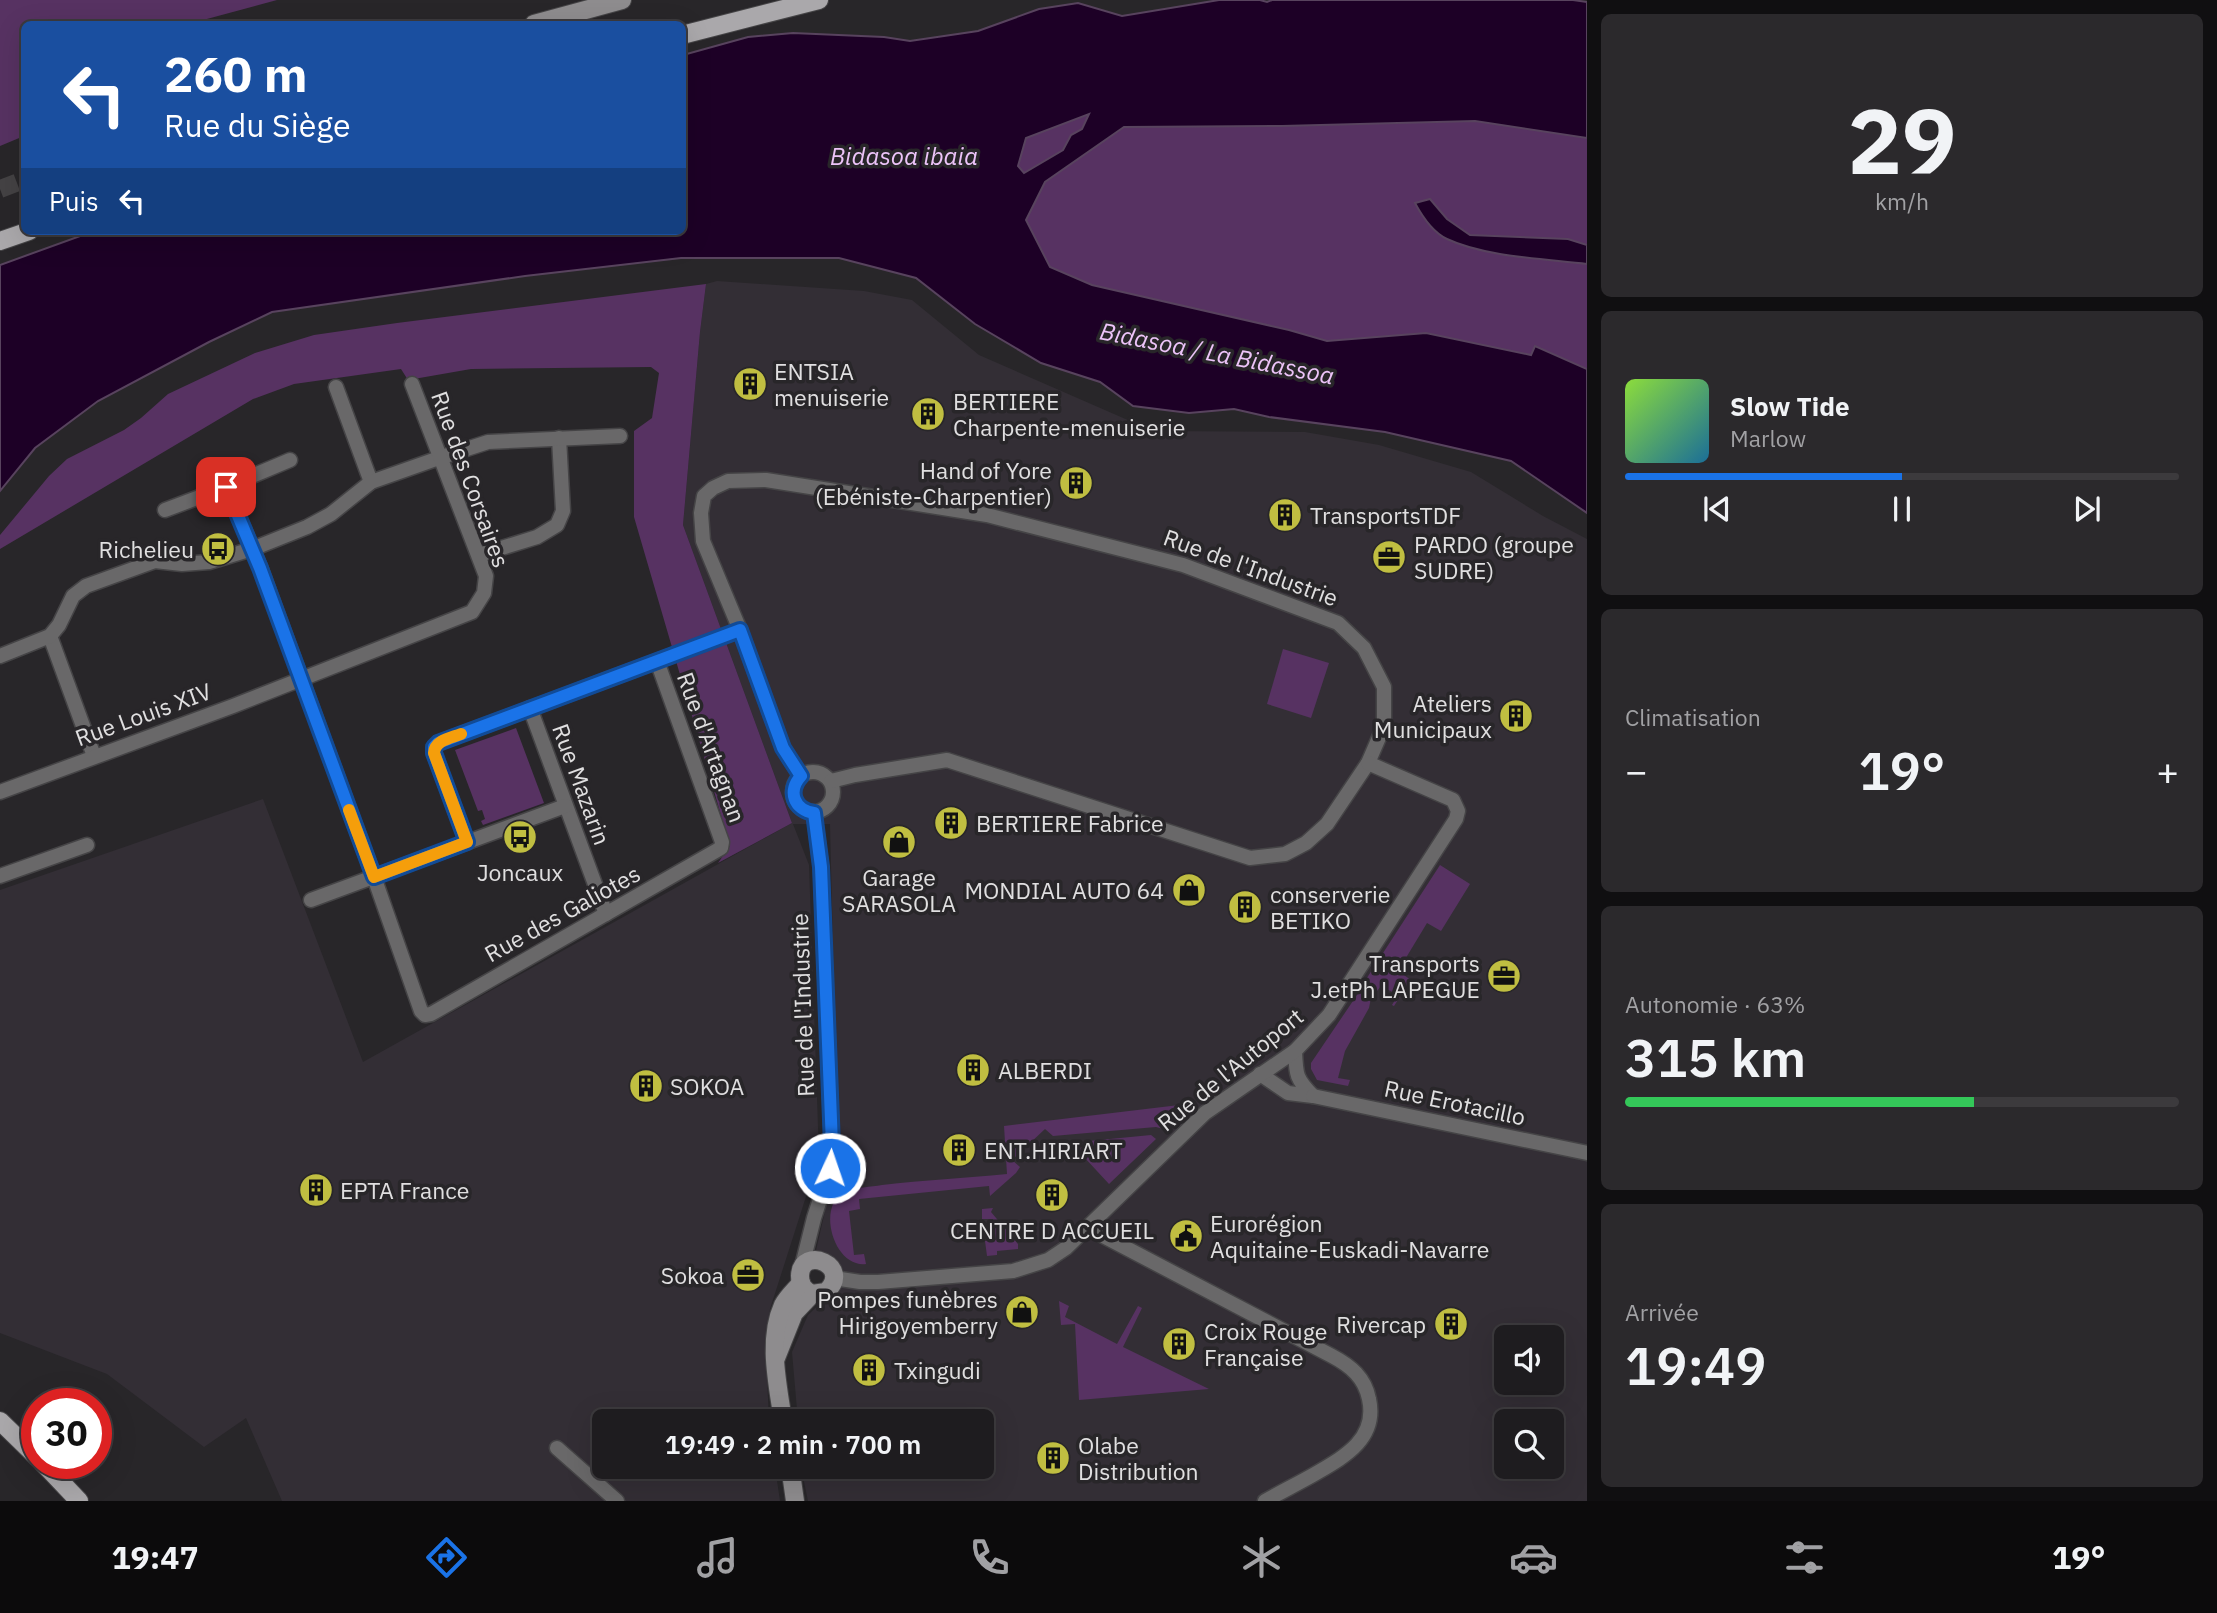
<!DOCTYPE html>
<html lang="fr">
<head>
<meta charset="utf-8">
<style>
	body { margin:0; font-family:"IBM Plex Sans",sans-serif; background:#2b292c; color:#f1f3f6; height:100vh; display:flex; flex-direction:column; font-size:26px; white-space:nowrap }
	* { box-sizing:border-box; margin:0 }
	p { font-size:23px; color:#a1a1a4 }
	.icon { flex:none; width:38px; height:38px; fill:none; stroke:currentColor; stroke-width:2; stroke-linecap:round; stroke-linejoin:round }
	.map { position:relative; flex:1; overflow:hidden }
	.drawer { display:flex; flex-direction:column; gap:14px; padding:14px; background:#100f11; width:630px }
	.drawer>* { flex:none }
	.top-card { position:absolute; left:21px; top:21px; width:665px; height:214px; border-radius:10px; box-shadow:0 7px 28px #0002,0 0 0 2px #3c3a3d; background:#1a4fa0; color:#fff; overflow:hidden }
	.controls { position:absolute; left:1494px; top:1325px; display:grid; gap:14px }
	.controls a { display:grid; place-items:center; width:70px; height:70px; border-radius:10px; background:#1e1c1f; box-shadow:0 7px 28px #0002,0 0 0 2px #3c3a3d; font-size:35px }
	.speed { position:absolute; left:21px; top:1388px; display:flex; gap:14px; font-size:35px; font-weight:700; text-align:center }
	.speed>* { display:grid; place-content:center; width:91px; height:91px; border-radius:50%; background:#1e1c1f; box-shadow:0 7px 28px #0002,0 0 0 2px #3c3a3d; line-height:1 }
	.speed .limit { border:10px solid #d22; background:#fff; color:#111 }
	.pin { position:absolute; display:grid; place-items:center; width:60px; height:60px; color:#fff; margin:-30px; border-radius:14px; box-shadow:0 4px 10px #0006 }
	.me { position:absolute; width:77px; margin:-38px; rotate:3deg; stroke-linejoin:round; filter:drop-shadow(0 0 5px #0008) }
	.turn { display:flex; align-items:center; gap:24px; height:147px; padding:0 28px; font-size:32px }
	.turn .icon { width:91px; height:91px; stroke-width:2.5 }
	.turn b { display:block; font-size:49px; line-height:60px }
	.then { display:flex; align-items:center; height:66px; padding:0 28px; background:#0003; gap:14px; font-size:26px }
	.big { font-size:52px; font-weight:600; line-height:1.1 }
	.drawer .widget { flex:1; display:flex; flex-direction:column; justify-content:center; gap:10px; min-width:0; padding:0 24px; border-radius:10px; background:#2b292c }
	.drawer .dial { align-items:center; gap:0 }
	.dial b { font-size:91px; line-height:1 }
	.song { display:flex; align-items:center; gap:21px }
	.cover { width:84px; height:84px; border-radius:10px; background:linear-gradient(135deg,hsl(90 70% 55%),hsl(200 70% 35%)) }
	.played { height:7px; border-radius:4px; background:linear-gradient(90deg,#1a73e8 50%,#3c3a3d 50%) }
	.keys { display:flex; justify-content:space-around; direction:ltr }
	.heat { display:flex; justify-content:space-between; align-items:center; font-size:38px; direction:ltr }
	.charge { height:10px; border-radius:5px; background:linear-gradient(90deg,#34c759 63%,#3c3a3d 0) }
	.trip { position:absolute; left:592px; top:1409px; width:402px; height:70px; border-radius:10px; background:#1e1c1f; box-shadow:0 7px 28px #0002,0 0 0 2px #3c3a3d; font-weight:600; line-height:70px; text-align:center }
	.tabs { display:flex; height:112px; justify-content:space-around; align-items:center; background:#0c0b0c; color:#a1a1a4 }
	.tabs .icon { width:49px; height:49px }
	.tabs .on { color:#1a73e8 }
	.tabs b { font-size:32px; color:#f1f3f6 }
	main { display:flex; flex:1; min-height:0 }
	.map>svg:first-child { display:block }
	.built { fill:#332e35; fill-rule:evenodd }
	.green { fill:#573262 }
	.water { fill:#1d0026; stroke:#58435e; stroke-width:2; fill-rule:evenodd }
	.lines { fill:none; stroke-linecap:round; stroke-linejoin:round }
	.secondary-tunnel { stroke:#444244; stroke-width:18; stroke-dasharray:18 9; stroke-linecap:butt }
	.street-casing { stroke:#454446; stroke-width:17 }
	.secondary-casing { stroke:#454446; stroke-width:20 }
	.primary-casing { stroke:#454446; stroke-width:20 }
	.street { stroke:#696869; stroke-width:14 }
	.secondary { stroke:#8e8c8e; stroke-width:18 }
	.primary { stroke:#aaa8ab; stroke-width:18 }
	.route-casing { stroke:#114b97; stroke-width:18 }
	.route { stroke:#1a73e8; stroke-width:12 }
	.slow { stroke:#f59e0b; stroke-width:12 }
	.labels { text-anchor:middle; dominant-baseline:central; stroke-width:7; stroke-linejoin:round; paint-order:stroke }
	.poi-label { font-size:23px; fill:#e0dfe0; stroke:#282629; text-anchor:start }
	.street-label { font-size:23px; fill:#e0dfe0; stroke:#282629 }
	.water-label { font-size:24px; font-style:italic; fill:#edc4f9; stroke:#282629 }
</style>
</head>
<body>
<main>
<div class="map">
<svg width="1587" height="1501" viewBox="0 0 1587 1501">
	<rect width="100%" height="100%" fill="#282629"/>
	<!-- built -->
	<path class="built" d="M 717,281 L 864,291 L 912,300 L 979,355 L 1153,431 L 1305,432 L 1379,445 L 1471,472 L 1543,516 L 1587,539 L 1587,1501 L 808,1501 L 801,1467 L 982,1466 L 982,1421 L 798,1421 L 792,1352 L 808,1315 L 828,1296 L 826,1274 L 815,1255 L 838,1154 L 830,824 L 793,824 L 809,865 L 819,1156 L 770,1309 L 766,1354 L 769,1421 L 604,1421 L 604,1466 L 775,1467 L 780,1501 L 282,1501 L 246,1418 L 204,1447 L 107,1374 L 0,1333 L 0,890 L 263,799 L 363,1062 L 792,823 L 683,525 L 700,332 L 706,284 ZM 1507,1337 L 1552,1337 L 1552,1382 L 1507,1382 ZM 1507,1421 L 1552,1421 L 1552,1466 L 1507,1466 Z"/>
	<!-- green -->
	<g class="green">
		<path d="M 0,0 L 277,0 L 192,23 L 192,24 L 24,24 L 24,136 L 0,146 Z"/>
		<path d="M 1090,114 L 1082,129 L 1071,135 L 1063,150 L 1024,173 L 1018,166 L 1026,138 Z"/>
		<path d="M 1475,121 L 1587,138 L 1587,245 L 1568,239 L 1470,235 L 1447,219 L 1430,199 L 1415,203 C 1422,216 1434,233 1448,239 C 1487,257 1544,259 1587,264 L 1587,369 L 1535,346 L 1531,355 L 1426,333 L 1327,341 L 1289,330 L 1092,285 L 1050,267 L 1026,220 L 1045,182 L 1124,127 L 1282,126 Z"/>
		<path d="M 706,284 L 700,332 L 683,525 L 792,823 L 718,863 L 730,846 L 634,517 L 634,431 L 652,418 L 659,373 L 651,367 L 471,369 L 408,380 L 401,369 L 294,384 L 253,399 L 0,549 L 0,535 L 49,476 L 67,459 L 124,430 L 141,418 L 168,394 L 255,353 L 314,335 L 397,323 Z"/>
		<path d="M 1283,649 L 1329,663 L 1311,718 L 1267,704 Z"/>
		<path d="M 516,728 L 544,803 L 483,825 L 481,821 L 485,819 L 482,810 L 478,811 L 455,750 Z"/>
		<path d="M 1440,865 L 1470,884 L 1441,931 L 1427,923 L 1398,971 L 1411,980 L 1394,1006 L 1392,1005 L 1398,995 L 1381,986 L 1374,995 L 1361,987 Z"/>
		<path d="M 1359,992 L 1371,998 L 1369,1008 L 1345,1051 L 1338,1078 L 1350,1080 L 1348,1086 L 1317,1080 L 1311,1069 L 1311,1063 Z"/>
		<path d="M 1196,1103 L 1167,1130 L 1156,1127 L 1053,1136 L 1045,1129 L 1012,1160 L 1020,1167 L 1016,1173 L 990,1196 L 989,1186 L 859,1199 L 860,1209 L 849,1211 L 854,1255 L 864,1254 L 866,1264 C 833,1268 816,1204 845,1192 C 856,1187 871,1187 882,1185 C 924,1180 965,1178 1007,1174 L 1004,1126 Z"/>
		<path d="M 1151,1135 L 1156,1139 L 1109,1184 L 1084,1157 L 1077,1158 L 1070,1147 L 1089,1141 Z"/>
		<path d="M 993,1208 L 991,1212 L 1018,1244 L 1018,1249 L 997,1251 L 997,1255 L 987,1256 L 985,1241 L 996,1240 L 993,1219 L 982,1219 L 982,1209 Z"/>
		<path d="M 1059,1301 L 1069,1306 L 1065,1317 L 1117,1344 L 1138,1306 L 1142,1308 L 1123,1347 L 1209,1389 L 1079,1400 L 1075,1324 L 1061,1325 Z"/>
	</g>
	<!-- water -->
	<g class="water">
		<path d="M 1219,0 L 1260,0 L 1267,2 L 1272,0 L 1573,0 L 1587,2 L 1587,138 L 1475,121 L 1282,126 L 1124,127 L 1045,182 L 1026,220 L 1050,267 L 1092,285 L 1289,330 L 1327,341 L 1426,333 L 1531,355 L 1535,346 L 1587,369 L 1587,513 L 1511,461 L 1385,432 L 1269,417 L 1234,409 L 1189,413 L 1133,406 L 1100,382 L 1041,363 L 975,324 L 916,278 L 839,258 L 681,258 L 525,276 L 272,312 L 209,342 L 98,401 L 35,448 L 0,491 L 0,265 L 94,231 L 682,231 L 683,55 L 748,37 L 793,33 L 884,37 L 910,41 L 978,31 L 1039,9 L 1078,3 L 1122,16 ZM 1089,114 L 1082,129 L 1071,135 L 1063,150 L 1024,173 L 1018,166 L 1026,138 Z"/>
		<path d="M 1430,199 L 1447,219 L 1470,235 L 1568,239 L 1587,245 L 1587,264 C 1546,259 1485,257 1447,239 C 1434,233 1422,216 1415,203 Z"/>
	</g>
	<g class="lines">
		<!-- secondary-tunnel -->
		<path class="secondary-tunnel" d="M 0,189 L 24,180"/>
		<!-- street casing -->
		<g class="street-casing">
			<g id="street">
				<path d="M 336,387 L 371,482"/>
				<path d="M 290,460 L 226,487 L 260,567 L 374,877 L 421,1011 L 425,1015 L 431,1014 L 721,848 L 722,842 L 657,661"/>
				<path d="M 165,510 L 226,487"/>
				<path d="M 479,555 L 537,537 L 557,525 L 563,511 L 559,438"/>
				<path d="M 50,636 L 94,756"/>
				<path d="M 0,656 L 50,636 L 59,625 L 73,596 L 86,586 L 155,561 L 182,564 L 209,562 L 252,549 L 307,527 L 331,514 L 371,482 L 439,458 L 488,442 L 620,436"/>
				<path d="M 530,708 L 606,914"/>
				<circle cx="813" cy="792" r="20"/>
				<path d="M 801,776 L 783,748 L 740,630 L 703,541 L 701,513 L 704,496 L 713,488 L 728,481 L 766,480 L 987,515 L 1183,565 L 1338,623 L 1364,648 L 1384,687 L 1384,726 L 1368,763 L 1327,824 L 1306,843 L 1285,854 L 1250,858 L 947,760 L 855,775 L 831,781"/>
				<path d="M 0,792 L 233,706 L 472,612 L 484,593 L 486,576 L 412,384"/>
				<path d="M 467,842 L 434,753 L 434,747 L 438,743 L 740,630"/>
				<path d="M 0,876 L 87,845"/>
				<path d="M 311,900 L 565,806"/>
				<path d="M 1260,1074 L 1288,1093 L 1313,1096 C 1296,1079 1296,1075 1295,1051"/>
				<path d="M 1313,1096 L 1587,1153"/>
				<path d="M 1088,1228 L 1332,1356 C 1351,1366 1365,1378 1369,1399 C 1378,1440 1342,1458 1313,1475 C 1297,1484 1281,1492 1265,1501"/>
				<path d="M 802,1266 L 814,1218 L 830,1168 L 832,1145 L 821,867 L 814,813"/>
				<path d="M 834,1278 L 860,1282 L 878,1282 L 1013,1271 L 1048,1260 L 1066,1248 L 1205,1113 L 1295,1051 L 1329,1015 L 1456,819 L 1458,811 L 1453,800 L 1368,763"/>
				<path d="M 557,1448 L 617,1501"/>
			</g>
		</g>
		<!-- secondary casing -->
		<g class="secondary-casing">
			<g id="secondary">
				<path d="M 534,24 L 622,0"/>
				<path d="M 776,1358 L 794,1313 L 812,1294 L 826,1292 C 854,1266 801,1244 800,1276 C 800,1285 804,1290 812,1294"/>
				<path d="M 783,1421 C 778,1385 767,1340 783,1305 C 787,1297 795,1290 801,1283"/>
				<path d="M 790,1466 L 795,1501"/>
			</g>
		</g>
		<!-- primary casing -->
		<g class="primary-casing">
			<g id="primary">
				<path d="M 682,35 L 819,0"/>
				<path d="M 0,241 L 29,231"/>
				<path d="M 0,1421 L 37,1457"/>
				<path d="M 43,1463 L 79,1501"/>
			</g>
		</g>
		<!-- street -->
		<use href="#street" class="street"/>
		<!-- secondary -->
		<use href="#secondary" class="secondary"/>
		<!-- primary -->
		<use href="#primary" class="primary"/>
	</g>
	<g class="lines">
		<!-- route casing -->
		<g class="route-casing">
			<path id="route" d="M 226,487 L 260,568 L 374,877 L 467,842 L 434,753 L 434,747 L 438,743 L 740,630 L 783,748 L 801,776 C 787,791 794,810 814,813 L 821,867 L 832,1145 L 830,1168"/>
		</g>
		<!-- route -->
		<use href="#route" class="route"/>
		<!-- slow -->
		<path class="slow" d="M 349,810 L 374,877 L 467,842 L 434,753 C 435,740 451,738 461,734"/>
	</g>
	<!-- icons -->
	<defs>
		<g id="building-disc" transform="scale(1.75)"><circle r="9.5" fill="#c0be41" stroke="#282629"/><path d="M-4-6H4V6H1V3H-1V6H-4ZM-2.5-4.3h1.7v1.8h-1.7ZM.8-4.3h1.7v1.8H.8ZM-2.5-1h1.7V.8h-1.7ZM.8-1h1.7V.8H.8Z" fill="#111"/></g>
		<g id="bus-disc" transform="scale(1.75)"><circle r="9.5" fill="#c0be41" stroke="#282629"/><path d="M-5-6H5V4H4V6H2V4H-2V6H-4V4H-5ZM-3.5-4V0h7V-4ZM-3.5 1.2v1.5H-2V1.2ZM2 1.2v1.5H3.5V1.2Z" fill="#111"/></g>
		<g id="office-disc" transform="scale(1.75)"><circle r="9.5" fill="#c0be41" stroke="#282629"/><path d="M-6-3h4V-5.5h4V-3h4V5H-6ZM-1-4.5V-3h2v-1.5ZM-6 0V1H6V0Z" fill="#111"/></g>
		<g id="shop-disc" transform="scale(1.75)"><circle r="9.5" fill="#c0be41" stroke="#282629"/><path d="M-5-2.5h2.3a2.7 3.5 0 0 1 5.4 0H5L5.5 6h-11ZM-1.5-2.5h3a1.5 2.3 0 0 0-3 0Z" fill="#111"/></g>
		<g id="civic-disc" transform="scale(1.75)"><circle r="9.5" fill="#c0be41" stroke="#282629"/><path d="M-.6-6.5H3V-4.5H.6V-3L4-1V1h2V6H-6V1h2V-1L-.6-3ZM-1.2 2.5V6h2.4V2.5Z" fill="#111"/></g>
	</defs>
	<g fill-rule="evenodd">
		<use href="#building-disc" x="750" y="384"/>
		<use href="#building-disc" x="928" y="414"/>
		<use href="#building-disc" x="1076" y="483"/>
		<use href="#building-disc" x="1285" y="515"/>
		<use href="#bus-disc" x="218" y="549"/>
		<use href="#office-disc" x="1389" y="557"/>
		<use href="#building-disc" x="1516" y="716"/>
		<use href="#building-disc" x="951" y="823"/>
		<use href="#bus-disc" x="520" y="837"/>
		<use href="#shop-disc" x="899" y="842"/>
		<use href="#shop-disc" x="1189" y="890"/>
		<use href="#building-disc" x="1245" y="907"/>
		<use href="#office-disc" x="1504" y="976"/>
		<use href="#building-disc" x="973" y="1070"/>
		<use href="#building-disc" x="646" y="1086"/>
		<use href="#building-disc" x="959" y="1150"/>
		<use href="#building-disc" x="316" y="1190"/>
		<use href="#building-disc" x="1052" y="1195"/>
		<use href="#civic-disc" x="1186" y="1236"/>
		<use href="#office-disc" x="748" y="1275"/>
		<use href="#shop-disc" x="1022" y="1312"/>
		<use href="#building-disc" x="1451" y="1324"/>
		<use href="#building-disc" x="1179" y="1344"/>
		<use href="#building-disc" x="869" y="1370"/>
		<use href="#building-disc" x="1053" y="1458"/>
	</g>
	<g class="labels">
		<!-- poi labels -->
		<g class="poi-label">
			<text x="774" y="371">ENTSIA<tspan x="774" dy="26">menuiserie</tspan></text>
			<text x="953" y="401">BERTIERE<tspan x="953" dy="26">Charpente-menuiserie</tspan></text>
			<text x="1052" y="470" text-anchor="end">Hand of Yore<tspan x="1052" dy="26">(Ebéniste-Charpentier)</tspan></text>
			<text x="1310" y="515">TransportsTDF</text>
			<text x="1414" y="544">PARDO (groupe<tspan x="1414" dy="26">SUDRE)</tspan></text>
			<text x="194" y="549" text-anchor="end">Richelieu</text>
			<text x="1492" y="703" text-anchor="end">Ateliers<tspan x="1492" dy="26">Municipaux</tspan></text>
			<text x="976" y="823">BERTIERE Fabrice</text>
			<text x="520" y="872" text-anchor="middle">Joncaux</text>
			<text x="899" y="877" text-anchor="middle">Garage<tspan x="899" dy="26">SARASOLA</tspan></text>
			<text x="1164" y="890" text-anchor="end">MONDIAL AUTO 64</text>
			<text x="1270" y="894">conserverie<tspan x="1270" dy="26">BETIKO</tspan></text>
			<text x="1480" y="963" text-anchor="end">Transports<tspan x="1480" dy="26">J.etPh LAPEGUE</tspan></text>
			<text x="998" y="1070">ALBERDI</text>
			<text x="670" y="1086">SOKOA</text>
			<text x="984" y="1150">ENT.HIRIART</text>
			<text x="340" y="1190">EPTA France</text>
			<text x="1210" y="1223">Eurorégion<tspan x="1210" dy="26">Aquitaine-Euskadi-Navarre</tspan></text>
			<text x="1052" y="1230" text-anchor="middle">CENTRE D ACCUEIL</text>
			<text x="724" y="1275" text-anchor="end">Sokoa</text>
			<text x="998" y="1299" text-anchor="end">Pompes funèbres<tspan x="998" dy="26">Hirigoyemberry</tspan></text>
			<text x="1426" y="1324" text-anchor="end">Rivercap</text>
			<text x="1204" y="1331">Croix Rouge<tspan x="1204" dy="26">Française</tspan></text>
			<text x="894" y="1370">Txingudi</text>
			<text x="1078" y="1445">Olabe<tspan x="1078" dy="26">Distribution</tspan></text>
		</g>
		<!-- street labels -->
		<g class="street-label">
			<text transform="translate(471 479) rotate(70)">Rue des Corsaires</text>
			<text transform="translate(1251 567) rotate(20)">Rue de l'Industrie</text>
			<text transform="translate(143 714) rotate(-20)">Rue Louis XIV</text>
			<text transform="translate(712 747) rotate(70)">Rue d'Artagnan</text>
			<text transform="translate(582 784) rotate(70)">Rue Mazarin</text>
			<text transform="translate(562 913) rotate(-29)">Rue des Galiotes</text>
			<text transform="translate(802 1005) rotate(-92)">Rue de l'Industrie</text>
			<text transform="translate(1230 1069) rotate(-39)">Rue de l'Autoport</text>
			<text transform="translate(1455 1102) rotate(12)">Rue Erotacillo</text>
		</g>
		<!-- water labels -->
		<g class="water-label">
			<text x="904" y="156">Bidasoa ibaia</text>
			<text transform="translate(1217 353) rotate(11)">Bidasoa / La Bidassoa</text>
		</g>
	</g>
</svg>
<div class="controls">
<a><svg class="icon" aria-label="sound" viewBox="0 0 24 24"><path d="M4 9h4l5-4v14l-5-4H4zM17 9q2 3 0 6"/></svg></a>
<a><svg class="icon" aria-label="search" viewBox="0 0 24 24"><circle cx="10" cy="10" r="6"/><path d="M15 15l6 6"/></svg></a>
</div>
<div class="speed"><div class="limit">30</div></div>
<div class="pin" style="left:226px;top:487px;background:#d93025"><svg class="icon" aria-label="arrive" viewBox="0 0 24 24"><path d="M6 21V4h12l-3 4 3 4H6"/></svg></div>
<svg class="me" style="left:830px;top:1168px" viewBox="-20 -20 40 40"><circle r="17" fill="#1a73e8" stroke="#fff" stroke-width="3"/><path d="M0-11L8 9 0 5-8 9z" fill="#fff"/></svg>
<div class="trip">19:49 · 2 min · 700 m</div>
<div class="top-card">
<div class="turn"><svg class="icon" aria-label="left" viewBox="0 0 24 24"><path d="M17 20v-9H6M10 6l-5 5 5 5"/></svg><div><b>260 m</b>Rue du Siège</div></div>
<div class="then">Puis<svg class="icon" aria-label="left" viewBox="0 0 24 24"><path d="M17 20v-9H6M10 6l-5 5 5 5"/></svg></div>
</div>
</div>
<section class="drawer">
<div class="widget dial"><b>29</b><p>km/h</p></div>
<div class="widget">
<div class="song"><i class="cover"></i><div><b>Slow Tide</b><p>Marlow</p></div></div>
<div class="played"></div>
<div class="keys"><svg class="icon" aria-label="previous" viewBox="0 0 24 24"><path d="M18 5L8 12l10 7zM5 5v14"/></svg><svg class="icon" aria-label="pause" viewBox="0 0 24 24"><path d="M8 5v14M16 5v14"/></svg><svg class="icon" aria-label="next" viewBox="0 0 24 24"><path d="M6 5l10 7-10 7zM19 5v14"/></svg></div>
</div>
<div class="widget"><p>Climatisation</p>
<div class="heat"><a>−</a><b class="big">19°</b><a>+</a></div>
</div>
<div class="widget"><p>Autonomie · 63%</p><b class="big">315 km</b><div class="charge"></div></div>
<div class="widget"><p>Arrivée</p><b class="big">19:49</b></div>
</section>
</main>
<nav class="tabs">
<b>19:47</b>
<svg class="icon on" aria-label="directions" viewBox="0 0 24 24"><path d="M12 3l9 9-9 9-9-9zM9 14v-3h6M13 9l2 2-2 2"/></svg>
<svg class="icon" aria-label="music" viewBox="0 0 24 24"><path d="M9 18V5l10-2v13"/><circle cx="6" cy="18" r="3"/><circle cx="16" cy="16" r="3"/></svg>
<svg class="icon" aria-label="phone" viewBox="0 0 24 24"><path d="M5 4h4l2 5-3 2q2 4 5 5l2-3 5 2v4C11 20 4 13 5 4z"/></svg>
<svg class="icon" aria-label="climate" viewBox="0 0 24 24"><path d="M12 3v18M4 7l16 10M4 17L20 7"/></svg>
<svg class="icon" aria-label="car" viewBox="0 0 24 24"><path d="M5 17H2v-5l4-1 3-4h7l3 4 3 1v5h-3M9 17h6M6 11h13"/><circle cx="7" cy="17" r="2"/><circle cx="17" cy="17" r="2"/></svg>
<svg class="icon" aria-label="filters" viewBox="0 0 24 24"><path d="M4 7h16M4 17h16"/><circle cx="9" cy="7" r="2"/><circle cx="15" cy="17" r="2"/></svg>
<b>19°</b>
</nav>
</body>
</html>
